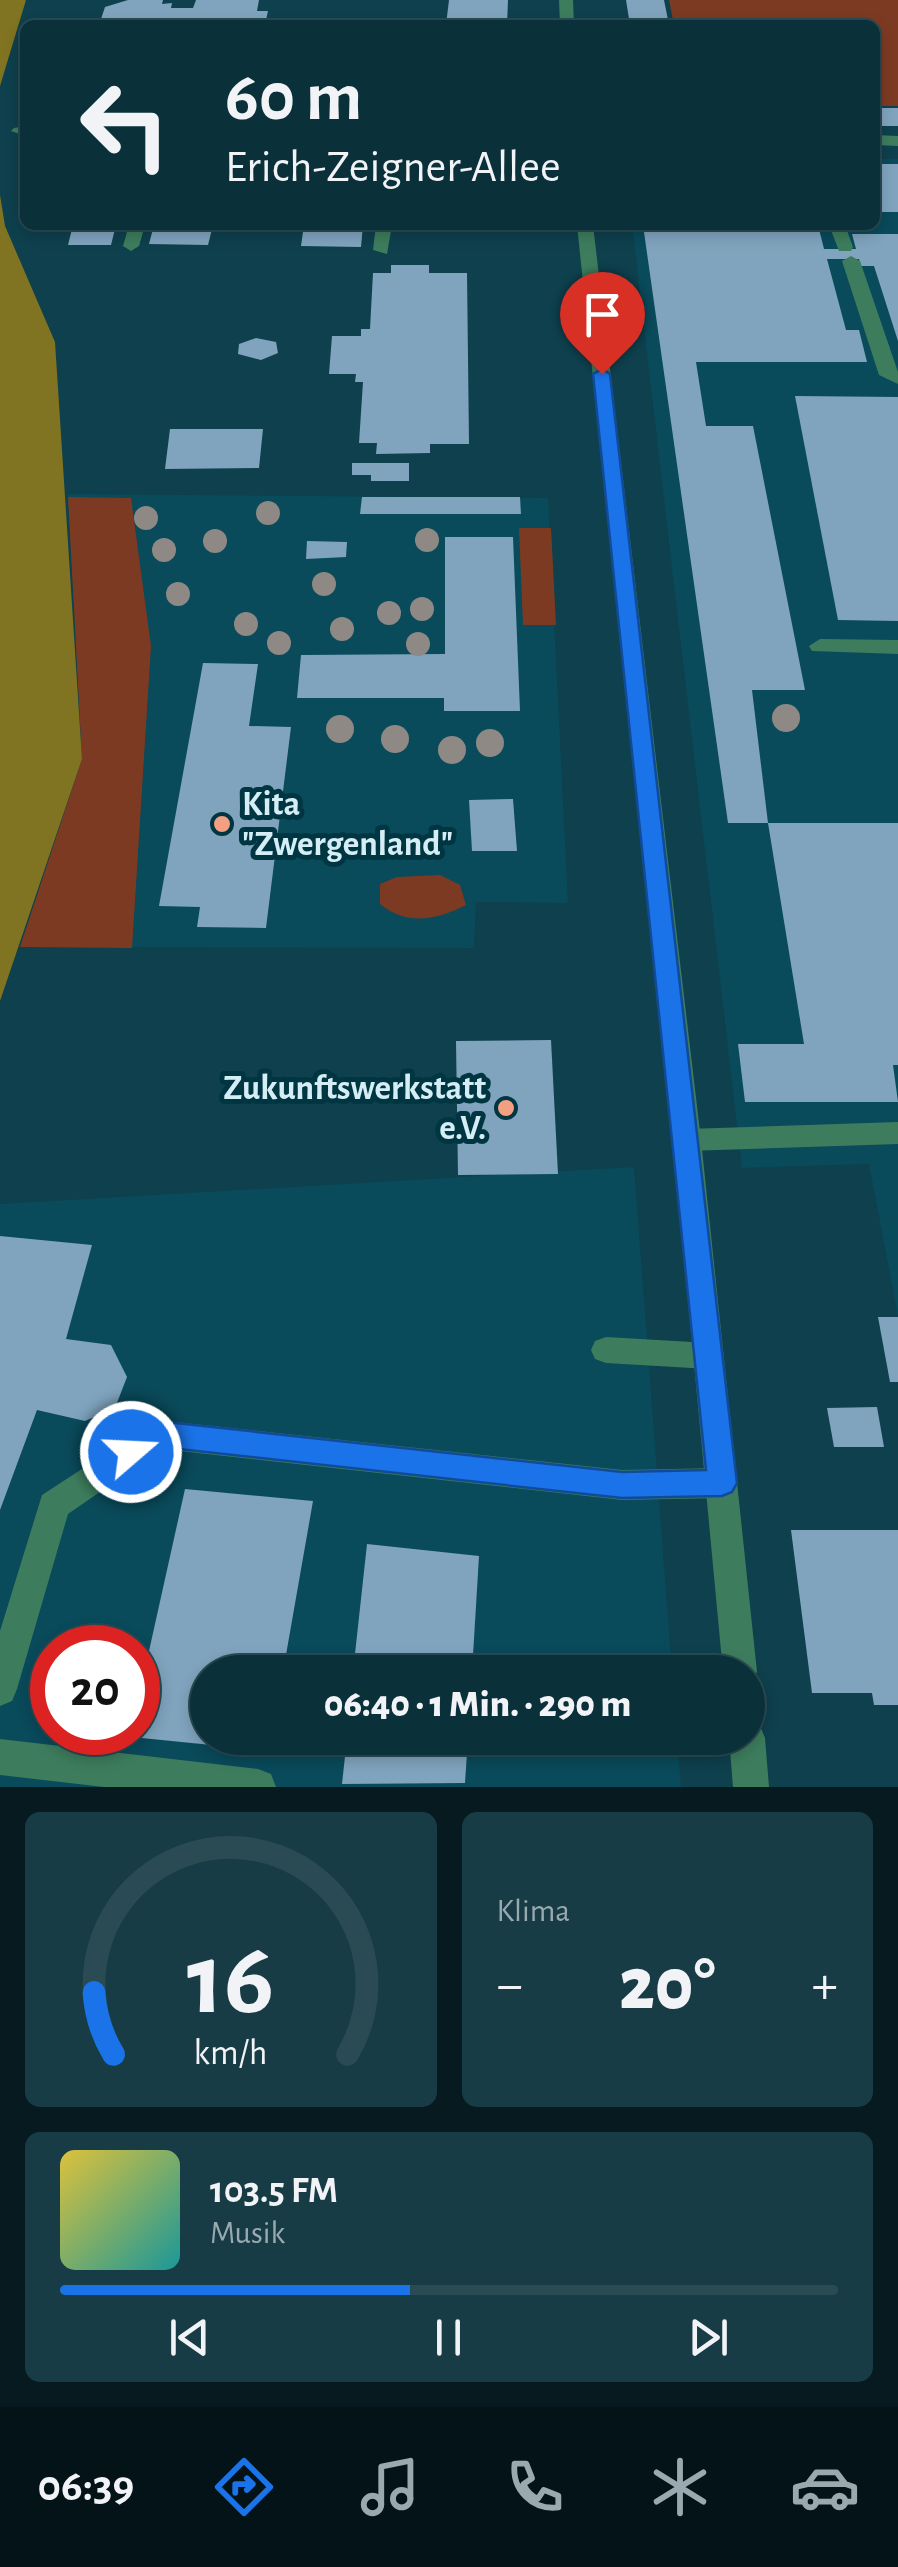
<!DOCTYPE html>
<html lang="de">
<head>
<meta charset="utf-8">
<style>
	body { margin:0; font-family:"Alegreya Sans",sans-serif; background:#183c45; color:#f1f3f6; height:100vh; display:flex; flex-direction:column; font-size:38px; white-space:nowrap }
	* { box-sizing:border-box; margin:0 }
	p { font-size:32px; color:#99a9af }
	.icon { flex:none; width:55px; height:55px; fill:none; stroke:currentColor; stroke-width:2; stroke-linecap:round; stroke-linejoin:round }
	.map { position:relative; height:1787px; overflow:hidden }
	.details { display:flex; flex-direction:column; gap:25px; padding:25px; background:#061a20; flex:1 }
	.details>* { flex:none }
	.guide { position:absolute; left:20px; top:20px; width:860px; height:210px; border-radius:15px; box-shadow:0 5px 15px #0003,0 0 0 2px #2a4b54; background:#0a303a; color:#f1f3f6; overflow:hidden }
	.speed { position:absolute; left:30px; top:1625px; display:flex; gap:20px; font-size:50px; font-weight:700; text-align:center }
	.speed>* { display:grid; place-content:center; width:130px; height:130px; border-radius:50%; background:#0a303a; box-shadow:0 5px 15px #0003,0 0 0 2px #2a4b54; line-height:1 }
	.speed .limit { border:15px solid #d22; background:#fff; color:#111 }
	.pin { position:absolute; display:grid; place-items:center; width:85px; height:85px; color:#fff; margin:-102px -42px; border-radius:50% 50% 50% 0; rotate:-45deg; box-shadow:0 0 10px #0007 }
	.pin .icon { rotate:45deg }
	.me { position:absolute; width:110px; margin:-55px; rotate:71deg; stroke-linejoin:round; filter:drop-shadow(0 0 8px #0008) }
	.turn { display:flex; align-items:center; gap:35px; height:210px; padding:0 40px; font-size:45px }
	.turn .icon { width:130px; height:130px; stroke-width:2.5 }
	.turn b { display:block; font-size:70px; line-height:85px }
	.big { font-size:75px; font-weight:800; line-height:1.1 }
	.details .card { flex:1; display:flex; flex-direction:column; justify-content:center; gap:15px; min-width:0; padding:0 35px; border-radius:15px; background:#183c45 }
	.details .dial { align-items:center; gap:0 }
	.dial svg { height:260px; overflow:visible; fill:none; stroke:#2a4b54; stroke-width:7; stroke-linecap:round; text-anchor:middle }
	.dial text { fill:#f1f3f6; stroke:none }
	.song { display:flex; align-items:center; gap:30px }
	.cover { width:120px; height:120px; border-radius:15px; background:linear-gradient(135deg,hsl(50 70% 55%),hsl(180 70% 35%)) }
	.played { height:10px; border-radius:5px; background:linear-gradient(90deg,#1a73e8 45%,#2a4b54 45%) }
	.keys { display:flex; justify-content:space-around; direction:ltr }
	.heat { display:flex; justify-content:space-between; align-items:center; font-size:55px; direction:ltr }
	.details .tiles { flex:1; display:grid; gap:25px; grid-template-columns:1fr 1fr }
	.card:last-child { grid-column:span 2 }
	.trip { position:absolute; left:190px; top:1655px; width:575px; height:100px; border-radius:50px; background:#0a303a; box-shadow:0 5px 15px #0003,0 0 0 2px #2a4b54; font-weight:800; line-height:100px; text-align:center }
	.dock { display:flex; height:160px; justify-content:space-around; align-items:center; background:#041317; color:#99a9af }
	.dock .icon { width:70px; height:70px }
	.dock .active { color:#1a73e8 }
	.dock b { font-size:45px; color:#f1f3f6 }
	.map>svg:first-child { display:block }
	.built { fill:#094a5b; fill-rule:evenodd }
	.green { fill:#7d3a22 }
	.water { fill:#807321 }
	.building { fill:#80a4be }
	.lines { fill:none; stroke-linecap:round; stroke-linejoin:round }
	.service { fill:#3d7d5d; fill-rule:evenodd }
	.minor { fill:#3d7d5d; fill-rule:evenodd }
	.tertiary { fill:#3d7d5d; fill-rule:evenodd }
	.tree { fill:#8e8985 }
	.route { fill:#1a73e8; stroke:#114b97; stroke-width:2.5 }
	.poi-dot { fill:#f39f82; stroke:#003542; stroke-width:4 }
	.labels { text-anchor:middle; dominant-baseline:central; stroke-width:10; stroke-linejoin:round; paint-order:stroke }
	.poi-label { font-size:35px; font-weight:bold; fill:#d5edf5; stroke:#003542; text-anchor:start }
</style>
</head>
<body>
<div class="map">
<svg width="898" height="1787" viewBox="0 0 898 1787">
	<rect width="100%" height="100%" fill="#0e404d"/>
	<!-- built -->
	<g class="built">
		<path d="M 875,159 L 898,159 L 898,1316 L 869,1164 L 742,1168 L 632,225 L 875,225 Z"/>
		<path d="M 68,494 L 548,498 L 568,903 L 476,902 L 474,948 L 20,947 L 82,759 Z"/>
		<path d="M 634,1167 L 672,1672 L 208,1672 L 208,1738 L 677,1738 L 681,1787 L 0,1787 L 0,1204 ZM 52,1648 L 138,1648 L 138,1732 L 52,1732 Z"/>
	</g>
	<!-- green -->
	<g class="green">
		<path d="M 669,0 L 898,0 L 898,106 L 875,106 L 875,25 L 674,25 Z"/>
		<path d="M 68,497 L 131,498 L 151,646 L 132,948 L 20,947 L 82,759 Z"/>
		<path d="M 519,528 L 551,528 L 556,625 L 523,625 Z"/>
		<path d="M 440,875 L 460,885 L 466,905 C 437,920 406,926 380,904 L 380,884 L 397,877 Z"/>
	</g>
	<!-- water -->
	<g class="water">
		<path d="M 0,0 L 26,0 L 0,86 Z"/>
		<path d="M 0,195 L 5,226 L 55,342 L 82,759 L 0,1001 Z"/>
	</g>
	<!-- building -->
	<g class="building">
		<path d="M 128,0 L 163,0 L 162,4 L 172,3 L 171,8 L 193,8 L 196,0 L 259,0 L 257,11 L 268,11 L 265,25 L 100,22 L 105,7 Z"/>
		<path d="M 449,0 L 508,0 L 507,25 L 446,25 Z"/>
		<path d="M 626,0 L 664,0 L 669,25 L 630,25 Z"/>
		<rect x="875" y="108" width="23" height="18"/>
		<rect x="875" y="164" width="23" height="48"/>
		<path d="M 73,225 L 116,225 L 111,245 L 68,245 Z"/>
		<path d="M 154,225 L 213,225 L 208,245 L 149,244 Z"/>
		<path d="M 304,225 L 363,225 L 361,247 L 301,246 Z"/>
		<path d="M 643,225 L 818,225 L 824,249 L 856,249 L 852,234 L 898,234 L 898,341 L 874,266 L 861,266 L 859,259 L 827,259 L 846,330 L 859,330 L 867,362 L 696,362 L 706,426 L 753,426 L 805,690 L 752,690 L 768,823 L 728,823 Z"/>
		<path d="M 391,265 L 429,265 L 429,273 L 467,273 L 469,444 L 430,444 L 430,453 L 376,454 L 377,443 L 359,443 L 363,382 L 355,382 L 356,374 L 329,374 L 332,336 L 361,336 L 361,329 L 370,329 L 373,273 L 391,273 Z"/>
		<path d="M 256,338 L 276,342 L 278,353 L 261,360 L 238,354 L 239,344 Z"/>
		<path d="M 795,396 L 898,397 L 898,621 L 838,620 Z"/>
		<path d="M 170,429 L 263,429 L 259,468 L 165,469 Z"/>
		<path d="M 352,463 L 409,463 L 409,481 L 371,481 L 371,475 L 352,475 Z"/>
		<path d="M 362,497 L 520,497 L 521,514 L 360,514 Z"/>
		<path d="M 445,537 L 513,537 L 520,711 L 444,711 L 444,698 L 297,698 L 301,655 L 445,654 Z"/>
		<path d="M 307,541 L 347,542 L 346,557 L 306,559 Z"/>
		<path d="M 203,663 L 258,664 L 249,726 L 291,727 L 266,928 L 197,927 L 200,907 L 159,906 Z"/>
		<path d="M 513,799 L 517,851 L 472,851 L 469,800 Z"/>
		<path d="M 768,823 L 898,823 L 898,1065 L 893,1065 L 898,1102 L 745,1102 L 738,1044 L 804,1044 Z"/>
		<path d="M 551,1040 L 558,1174 L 458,1175 L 456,1041 Z"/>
		<path d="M 0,1236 L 92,1245 L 66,1339 L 111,1345 L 127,1377 L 115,1408 L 85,1421 L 37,1410 L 0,1510 Z"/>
		<path d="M 878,1317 L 898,1317 L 898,1382 L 890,1382 Z"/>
		<path d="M 877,1407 L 884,1447 L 834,1447 L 827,1408 Z"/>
		<path d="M 185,1489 L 313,1501 L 283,1672 L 208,1672 L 208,1738 L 272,1738 L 270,1751 L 112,1735 L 138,1732 L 138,1659 L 147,1660 Z"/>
		<path d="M 791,1530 L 898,1530 L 898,1705 L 874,1705 L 872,1693 L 812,1693 Z"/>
		<path d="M 367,1544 L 479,1556 L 472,1672 L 353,1672 Z"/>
		<path d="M 347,1738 L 468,1738 L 465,1783 L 342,1784 Z"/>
	</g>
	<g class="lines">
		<!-- service -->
		<g class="service">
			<path d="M 129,225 L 145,225 L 139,246 L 131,251 L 123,246 Z"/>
			<path d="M 376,225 L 392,225 L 387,254 L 373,250 Z"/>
			<path d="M 829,225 L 845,225 L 853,247 L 851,251 L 839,251 Z"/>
			<path d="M 851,256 L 860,261 L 898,372 L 898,384 L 879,375 L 842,261 Z"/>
			<path d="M 820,639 L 898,640 L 898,654 L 812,651 L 809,646 Z"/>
			<path d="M 898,1122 L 898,1144 L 687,1151 L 677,1148 L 673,1140 L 677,1132 L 687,1129 Z"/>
			<path d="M 606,1337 L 709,1343 L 720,1347 L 724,1356 L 720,1365 L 709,1369 L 606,1363 L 595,1359 L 591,1350 L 595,1341 Z"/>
			<path d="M 157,1420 L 622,1470 L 722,1468 L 733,1473 L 738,1483 L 733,1493 L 722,1498 L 622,1500 L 162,1449 L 68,1514 L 17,1689 L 12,1701 L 0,1706 L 0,1631 L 42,1495 Z"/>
			<path d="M 0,1739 L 258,1769 L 271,1774 L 276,1787 L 104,1787 L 0,1775 Z"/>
		</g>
		<!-- minor -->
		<g class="minor">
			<path d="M 25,126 L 25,136 L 11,131 L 14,128 Z"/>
			<path d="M 875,135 L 898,136 L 898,146 L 875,145 Z"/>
		</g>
		<!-- tertiary -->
		<g class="tertiary">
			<path d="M 559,0 L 573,0 L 574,25 L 560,25 Z"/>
			<path d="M 577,225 L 593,225 L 701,1140 L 757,1672 L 748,1686 L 748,1672 L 723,1672 L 673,1140 Z"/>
			<path d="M 748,1721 L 760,1726 L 765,1738 L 769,1787 L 733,1787 L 729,1738 L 748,1738 Z"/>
		</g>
	</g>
	<!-- trees -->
	<g class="tree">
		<circle cx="268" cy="513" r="12"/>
		<circle cx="146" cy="518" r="12"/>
		<circle cx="427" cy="540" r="12"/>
		<circle cx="215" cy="541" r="12"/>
		<circle cx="164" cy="550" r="12"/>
		<circle cx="324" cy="584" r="12"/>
		<circle cx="178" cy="594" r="12"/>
		<circle cx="422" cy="609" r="12"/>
		<circle cx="389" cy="613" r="12"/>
		<circle cx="246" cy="624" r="12"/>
		<circle cx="342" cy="629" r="12"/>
		<circle cx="279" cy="643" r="12"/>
		<circle cx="418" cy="644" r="12"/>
		<circle cx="786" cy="718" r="14"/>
		<circle cx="340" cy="729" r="14"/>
		<circle cx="395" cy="739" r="14"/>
		<circle cx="490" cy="743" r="14"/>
		<circle cx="452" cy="750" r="14"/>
	</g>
	<!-- route -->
	<path class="route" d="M 602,369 L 610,374 L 737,1483 L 732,1492 L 722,1496 L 622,1498 L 161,1447 L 131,1465 L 121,1461 L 117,1452 L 121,1443 L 157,1421 L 622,1472 L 706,1470 L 593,374 Z"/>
	<!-- markers -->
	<g class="poi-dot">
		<circle cx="222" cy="824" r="10"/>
		<circle cx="506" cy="1108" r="10"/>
	</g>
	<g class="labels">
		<!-- poi labels -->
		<g class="poi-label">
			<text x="242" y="804">Kita<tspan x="242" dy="40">"Zwergenland"</tspan></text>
			<text x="486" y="1088" text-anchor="end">Zukunftswerkstatt<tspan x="486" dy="40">e.V.</tspan></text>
		</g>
	</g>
</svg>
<div class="speed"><div class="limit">20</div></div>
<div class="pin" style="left:602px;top:374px;background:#d93025"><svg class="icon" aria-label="arrive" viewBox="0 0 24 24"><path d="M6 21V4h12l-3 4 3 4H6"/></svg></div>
<svg class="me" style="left:131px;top:1452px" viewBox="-20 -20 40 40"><circle r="17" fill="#1a73e8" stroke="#fff" stroke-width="3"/><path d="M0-11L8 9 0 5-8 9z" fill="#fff"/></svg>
<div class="trip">06:40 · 1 Min. · 290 m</div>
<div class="guide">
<div class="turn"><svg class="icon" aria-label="left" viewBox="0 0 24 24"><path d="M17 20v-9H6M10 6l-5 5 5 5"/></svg><div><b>60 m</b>Erich-Zeigner-Allee</div></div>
</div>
</div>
<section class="details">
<div class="tiles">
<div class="card dial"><svg viewBox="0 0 100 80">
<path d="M14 69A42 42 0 1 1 86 69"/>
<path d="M14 69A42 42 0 0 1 8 50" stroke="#1a73e8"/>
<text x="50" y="56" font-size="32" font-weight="700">16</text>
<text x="50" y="72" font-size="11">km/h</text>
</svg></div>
<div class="card"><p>Klima</p>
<div class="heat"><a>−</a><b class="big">20°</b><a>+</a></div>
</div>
<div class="card">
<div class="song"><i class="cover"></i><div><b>103.5 FM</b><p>Musik</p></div></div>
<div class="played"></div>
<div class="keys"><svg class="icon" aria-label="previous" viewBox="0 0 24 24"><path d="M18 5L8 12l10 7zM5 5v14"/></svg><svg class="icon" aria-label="pause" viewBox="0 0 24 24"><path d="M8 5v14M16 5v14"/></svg><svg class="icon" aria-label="next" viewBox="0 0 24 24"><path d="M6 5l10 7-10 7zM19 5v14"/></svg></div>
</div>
</div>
</section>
<nav class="dock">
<b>06:39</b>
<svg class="icon active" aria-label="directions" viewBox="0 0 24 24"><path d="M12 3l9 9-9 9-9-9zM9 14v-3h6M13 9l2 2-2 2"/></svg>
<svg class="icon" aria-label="music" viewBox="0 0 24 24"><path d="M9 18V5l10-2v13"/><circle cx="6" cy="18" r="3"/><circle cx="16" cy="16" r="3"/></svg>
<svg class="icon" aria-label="phone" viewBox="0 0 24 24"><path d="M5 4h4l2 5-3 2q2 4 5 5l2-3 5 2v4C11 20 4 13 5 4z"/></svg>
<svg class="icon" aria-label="climate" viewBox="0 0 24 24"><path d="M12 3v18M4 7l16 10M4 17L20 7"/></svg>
<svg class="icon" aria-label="car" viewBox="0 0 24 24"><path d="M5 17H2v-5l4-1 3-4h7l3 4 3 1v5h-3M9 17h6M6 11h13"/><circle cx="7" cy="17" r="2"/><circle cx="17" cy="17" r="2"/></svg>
</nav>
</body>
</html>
